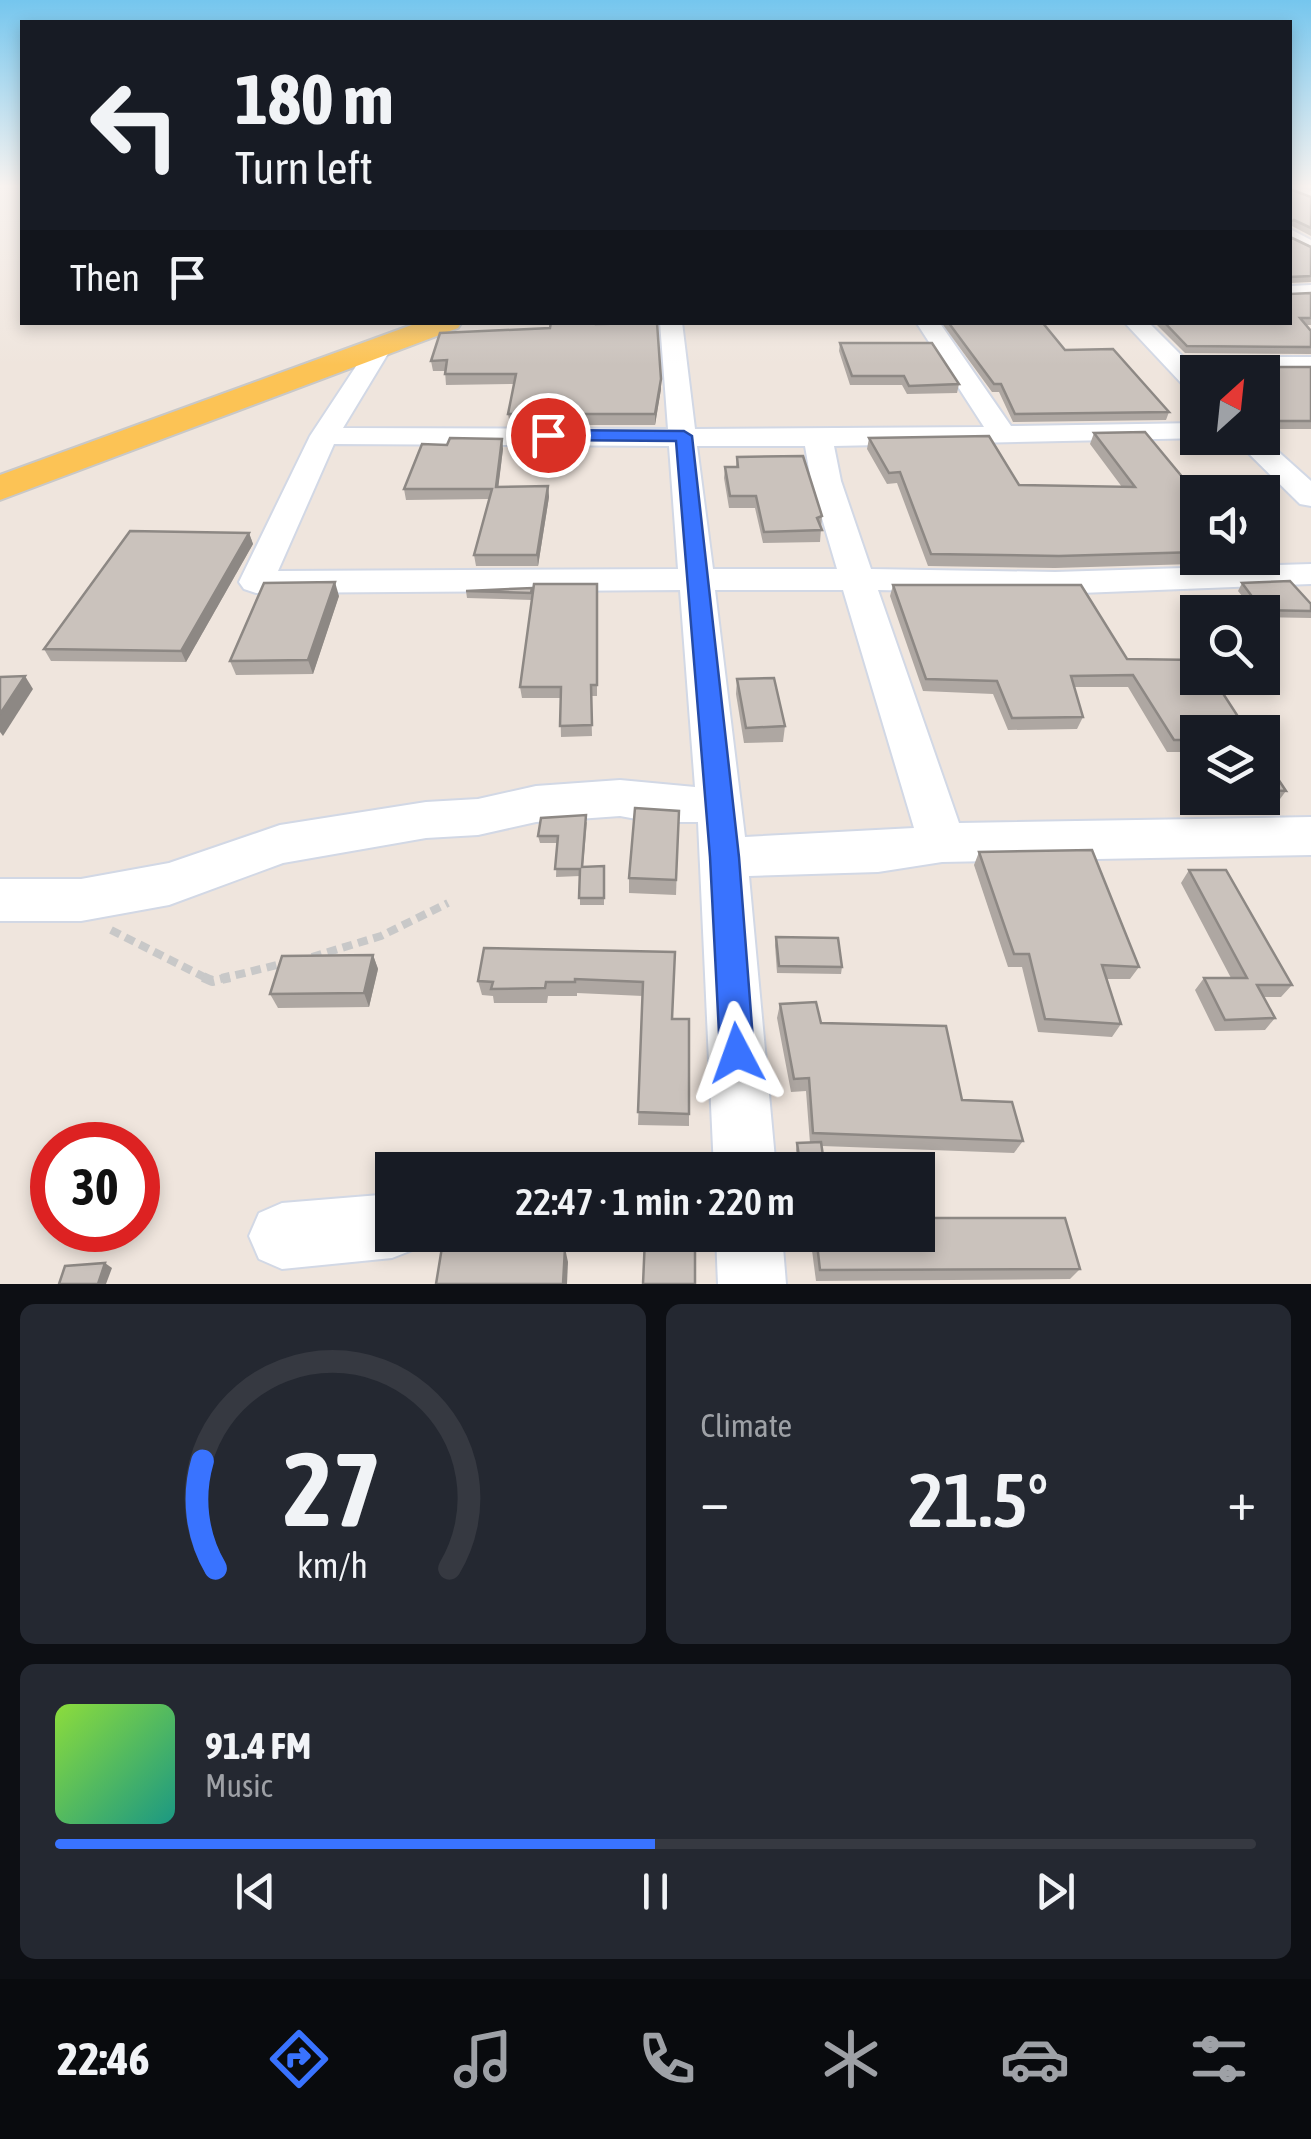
<!DOCTYPE html>
<html lang="en">
<head>
<meta charset="utf-8">
<style>
	body { margin:0; font-family:"Asap Condensed",sans-serif; background:#242831; color:#f1f3f6; height:100vh; display:flex; flex-direction:column; font-size:38px; white-space:nowrap }
	* { box-sizing:border-box; margin:0 }
	p { font-size:32px; color:#9ea1a6 }
	.icon { flex:none; width:55px; height:55px; fill:none; stroke:currentColor; stroke-width:2; stroke-linecap:round; stroke-linejoin:round }
	.map { position:relative; height:1284px; overflow:hidden }
	.drawer { display:flex; flex-direction:column; gap:20px; padding:20px; background:#0d0f14; flex:1 }
	.drawer>* { flex:none }
	.banner { position:absolute; left:20px; top:20px; width:1272px; height:305px; border-radius:0px; box-shadow:0 5px 15px #0003; background:#171b24; color:#f1f3f6; overflow:hidden }
	.needle { width:65px; rotate:27deg }
	.buttons { position:absolute; left:1180px; top:355px; display:grid; gap:20px }
	.buttons a { display:grid; place-items:center; width:100px; height:100px; border-radius:0px; background:#171b24; box-shadow:0 5px 15px #0003; font-size:50px }
	.speed { position:absolute; left:30px; top:1122px; display:flex; gap:20px; font-size:50px; font-weight:700; text-align:center }
	.speed>* { display:grid; place-content:center; width:130px; height:130px; border-radius:50%; background:#171b24; box-shadow:0 5px 15px #0003; line-height:1 }
	.speed .limit { border:15px solid #d22; background:#fff; color:#111 }
	.pin { position:absolute; display:grid; place-items:center; width:85px; height:85px; color:#fff; margin:-42px; border:5px solid #fff; border-radius:50%; box-shadow:0 2px 10px #0007 }
	.me { position:absolute; width:110px; margin:-55px; rotate:356deg; stroke-linejoin:round; filter:drop-shadow(0 0 8px #0008) }
	.turn { display:flex; align-items:center; gap:35px; height:210px; padding:0 50px; font-size:45px }
	.turn .icon { width:130px; height:130px; stroke-width:2.5 }
	.turn b { display:block; font-size:70px; line-height:85px }
	.then { display:flex; align-items:center; height:95px; padding:0 50px; background:#0003; gap:20px; font-size:38px }
	.big { font-size:75px; font-weight:600; line-height:1.1 }
	.drawer .widget { flex:1; display:flex; flex-direction:column; justify-content:center; gap:15px; min-width:0; padding:0 35px; border-radius:15px; background:#242831 }
	.drawer .dial { align-items:center; gap:0 }
	.dial svg { height:260px; overflow:visible; fill:none; stroke:#363941; stroke-width:7; stroke-linecap:round; text-anchor:middle }
	.dial text { fill:#f1f3f6; stroke:none }
	.song { display:flex; align-items:center; gap:30px }
	.cover { width:120px; height:120px; border-radius:15px; background:linear-gradient(135deg,hsl(90 70% 55%),hsl(170 70% 35%)) }
	.played { height:10px; border-radius:5px; background:linear-gradient(90deg,#3973ff 50%,#363941 50%) }
	.keys { display:flex; justify-content:space-around; direction:ltr }
	.heat { display:flex; justify-content:space-between; align-items:center; font-size:55px; direction:ltr }
	.drawer .tiles { flex:1; display:grid; gap:20px; grid-template-columns:1fr 1fr }
	.widget:last-child { grid-column:span 2 }
	.trip { position:absolute; left:375px; top:1152px; width:560px; height:100px; border-radius:0px; background:#171b24; box-shadow:0 5px 15px #0003; font-weight:600; line-height:100px; text-align:center }
	.menu { display:flex; height:160px; justify-content:space-around; align-items:center; background:#090b0e; color:#9ea1a6 }
	.menu .icon { width:70px; height:70px }
	.menu .active { color:#3973ff }
	.menu b { font-size:45px; color:#f1f3f6 }
	.map>svg:first-child { display:block }
	.lines { fill:none; stroke-linecap:round; stroke-linejoin:round }
	.minor-casing { stroke:#d2d8e5; stroke-width:4 }
	.major-casing { stroke:#c8c8c8; stroke-width:4 }
	.path-far1 { stroke:#c8c8c8; stroke-width:8; stroke-dasharray:10 6; stroke-linecap:butt }
	.path { stroke:#c8c8c8; stroke-width:10; stroke-dasharray:12 8; stroke-linecap:butt }
	.minor { fill:#fff; fill-rule:evenodd }
	.major { fill:#fcc355; fill-rule:evenodd }
	.wall { fill:#aea7a2 }
	.shaded-wall { fill:#8d8884 }
	.building { fill:#cac2bc; stroke:#8d8884; stroke-width:2.5 }
	.route { fill:#3973ff; stroke:#254ba6; stroke-width:2.5 }
</style>
</head>
<body>
<div class="map">
<svg width="1311" height="1284" viewBox="0 0 1311 1284">
	<rect width="100%" height="100%" fill="#efe5dd"/>
	<g class="lines">
		<!-- minor casing -->
		<g class="minor-casing">
			<g id="minor">
				<path d="M 1290,185 L 1311,191 L 1311,203 L 1290,194 Z"/>
				<path d="M 1290,229 L 1311,240 L 1311,254 L 1290,243 Z"/>
				<path d="M 1311,285 L 1311,297 L 1290,298 L 1290,286 Z"/>
				<path d="M 660,322 L 682,322 L 695,429 L 984,427 L 916,322 L 939,322 L 1011,426 L 1198,423 L 1198,438 L 1205,438 L 834,446 L 841,481 L 871,569 L 1055,572 L 1311,564 L 1311,584 L 1055,594 L 878,590 L 959,823 L 1311,817 L 1311,855 L 942,862 L 878,872 L 749,876 L 776,1170 L 714,1170 L 698,822 L 653,822 L 620,816 L 536,822 L 478,835 L 426,838 L 283,863 L 169,905 L 81,921 L 0,921 L 0,879 L 81,879 L 169,863 L 280,825 L 426,802 L 478,799 L 536,786 L 620,780 L 695,787 L 680,590 L 256,593 L 244,589 L 239,582 L 310,436 L 372,342 L 380,340 L 392,347 L 343,428 L 668,429 ZM 334,444 L 669,446 L 678,569 L 278,571 ZM 697,446 L 805,446 L 811,481 L 837,569 L 713,569 ZM 715,590 L 843,590 L 914,828 L 745,837 Z"/>
				<path d="M 1124,322 L 1148,322 L 1183,357 L 1311,357 L 1311,371 L 1198,371 L 1198,387 L 1184,386 Z"/>
				<path d="M 1262,437 L 1311,481 L 1311,506 L 1300,504 L 1233,438 Z"/>
				<path d="M 392,1194 L 392,1235 L 421,1235 L 415,1249 L 392,1258 L 282,1269 L 259,1259 L 249,1236 L 259,1213 L 282,1203 Z"/>
				<path d="M 716,1235 L 782,1235 L 786,1284 L 718,1284 Z"/>
			</g>
		</g>
		<!-- major casing -->
		<g class="major-casing">
			<path id="major" d="M 420,322 L 462,322 L 458,328 L 0,500 L 0,475 Z"/>
		</g>
		<!-- path-far1 -->
		<g class="path-far1">
			<path d="M 111,930 L 208,979"/>
			<path d="M 312,957 L 381,936 L 448,903"/>
			<path d="M 220,979 L 285,963"/>
		</g>
		<!-- path -->
		<path class="path" d="M 203,977 L 212,981 L 230,977"/>
		<!-- minor -->
		<use href="#minor" class="minor"/>
		<!-- major -->
		<use href="#major" class="major"/>
	</g>
	<!-- wall -->
	<g class="wall">
		<path d="M 1290,189 L 1311,197 L 1311,236 L 1292,226 Z"/>
		<path d="M 1290,237 L 1311,247 L 1311,282 L 1290,283 L 1290,294 L 1311,293 L 1311,325 L 1306,325 L 1311,331 L 1311,354 L 1185,353 L 1154,322 L 1290,322 Z"/>
		<path d="M 941,322 L 1042,322 L 1065,350 L 1169,412 L 1166,420 L 1013,422 L 999,392 L 992,392 Z"/>
		<path d="M 596,324 L 661,389 L 655,425 L 510,425 L 508,414 L 514,384 L 446,385 L 445,371 L 433,371 L 431,361 L 550,328 Z"/>
		<path d="M 840,343 L 959,384 L 957,393 L 907,394 L 902,385 L 850,385 L 839,351 Z"/>
		<path d="M 1206,367 L 1311,367 L 1311,429 L 1262,429 L 1262,372 L 1204,372 Z"/>
		<path d="M 1094,433 L 1198,496 L 1198,558 L 1262,558 L 1262,542 L 1270,550 L 1263,562 L 1055,568 L 928,566 L 897,483 L 887,484 L 867,449 L 869,438 L 1019,485 L 1122,487 L 1090,444 Z"/>
		<path d="M 503,449 L 498,487 L 548,486 L 549,497 L 538,566 L 476,566 L 474,555 L 489,499 L 406,500 L 404,489 Z"/>
		<path d="M 737,457 L 822,516 L 820,542 L 763,543 L 755,508 L 729,508 L 724,478 L 725,467 L 736,467 Z"/>
		<path d="M 249,533 L 253,544 L 186,662 L 51,661 L 44,649 Z"/>
		<path d="M 1242,583 L 1311,604 L 1311,618 L 1262,617 L 1262,612 L 1255,612 L 1238,591 Z"/>
		<path d="M 597,584 L 597,696 L 591,696 L 592,736 L 561,737 L 560,698 L 522,698 L 520,687 L 532,600 L 467,598 L 466,591 L 532,588 L 533,594 Z"/>
		<path d="M 893,585 L 1127,659 L 1198,732 L 1198,752 L 1167,752 L 1128,687 L 1074,687 L 1083,717 L 1077,729 L 1008,730 L 993,694 L 923,691 L 890,596 Z"/>
		<path d="M 339,596 L 313,674 L 236,675 L 230,661 Z"/>
		<path d="M 737,679 L 785,726 L 783,742 L 744,743 L 736,694 Z"/>
		<path d="M 1262,755 L 1286,791 L 1277,803 L 1247,802 L 1245,798 L 1262,798 Z"/>
		<path d="M 679,811 L 676,895 L 629,893 L 629,878 Z"/>
		<path d="M 587,822 L 583,866 L 604,866 L 604,905 L 580,905 L 580,876 L 556,877 L 557,843 L 540,843 L 538,836 Z"/>
		<path d="M 979,852 L 1139,967 L 1130,979 L 1106,979 L 1121,1024 L 1112,1037 L 1038,1032 L 1022,967 L 1008,967 L 974,865 Z"/>
		<path d="M 1189,870 L 1292,985 L 1281,997 L 1263,997 L 1275,1018 L 1265,1030 L 1215,1031 L 1195,990 L 1204,978 L 1231,978 L 1181,883 Z"/>
		<path d="M 776,937 L 842,967 L 841,974 L 777,973 L 775,945 Z"/>
		<path d="M 675,952 L 672,1019 L 689,1114 L 689,1126 L 638,1125 L 643,996 L 577,993 L 577,996 L 548,996 L 547,1003 L 494,1003 L 493,996 L 482,995 L 478,981 Z"/>
		<path d="M 373,955 L 378,969 L 369,1007 L 278,1008 L 270,994 Z"/>
		<path d="M 780,1004 L 821,1023 L 962,1100 L 1023,1141 L 1014,1153 L 822,1146 L 825,1170 L 798,1170 L 796,1150 L 797,1143 L 810,1143 L 806,1091 L 791,1092 L 777,1018 Z"/>
		<path d="M 810,1235 L 918,1235 L 1080,1269 L 1070,1279 L 816,1281 Z"/>
	</g>
	<!-- shaded-wall -->
	<g class="shaded-wall">
		<path d="M 661,379 L 661,389 L 655,425 L 655,414 Z"/>
		<path d="M 502,439 L 503,449 L 497,498 L 496,487 Z"/>
		<path d="M 548,486 L 549,497 L 538,566 L 537,555 Z"/>
		<path d="M 249,533 L 253,544 L 186,662 L 181,651 Z"/>
		<path d="M 335,582 L 339,596 L 313,674 L 308,660 Z"/>
		<path d="M 25,676 L 33,689 L 3,736 L 0,732 L 0,714 Z"/>
		<path d="M 373,955 L 378,969 L 369,1007 L 364,993 Z"/>
		<path d="M 491,1235 L 497,1235 L 498,1237 L 495,1263 L 489,1248 Z"/>
		<path d="M 565,1248 L 568,1262 L 567,1284 L 563,1284 Z"/>
		<path d="M 105,1263 L 112,1268 L 106,1284 L 98,1284 Z"/>
	</g>
	<!-- building -->
	<g class="building">
		<path d="M 1290,189 L 1311,197 L 1311,228 L 1294,220 L 1290,222 Z"/>
		<path d="M 1290,237 L 1311,247 L 1311,276 L 1290,277 L 1290,294 L 1311,293 L 1311,318 L 1300,318 L 1311,331 L 1311,347 L 1187,346 L 1164,322 L 1290,322 Z"/>
		<path d="M 551,322 L 596,322 L 596,324 L 657,323 L 661,379 L 655,414 L 508,414 L 516,374 L 445,374 L 447,360 L 431,361 L 440,333 L 550,328 Z"/>
		<path d="M 948,322 L 1042,322 L 1065,350 L 1113,349 L 1169,412 L 1015,414 L 1001,384 L 994,384 Z"/>
		<path d="M 840,343 L 932,343 L 959,384 L 909,386 L 904,376 L 852,376 Z"/>
		<path d="M 1206,367 L 1311,367 L 1311,421 L 1262,421 L 1262,372 L 1212,372 Z"/>
		<path d="M 1145,432 L 1198,496 L 1198,552 L 1059,556 L 931,554 L 900,472 L 889,473 L 869,438 L 989,436 L 1019,485 L 1135,487 L 1094,433 Z"/>
		<path d="M 450,438 L 502,439 L 496,487 L 548,486 L 537,555 L 474,555 L 492,489 L 404,489 L 422,444 L 447,445 Z"/>
		<path d="M 803,456 L 822,516 L 817,518 L 822,530 L 764,532 L 756,496 L 730,496 L 725,467 L 738,467 L 737,457 Z"/>
		<path d="M 130,531 L 249,533 L 181,651 L 44,649 Z"/>
		<path d="M 1290,581 L 1311,604 L 1311,611 L 1262,610 L 1242,583 Z"/>
		<path d="M 335,582 L 308,660 L 230,661 L 264,583 Z"/>
		<path d="M 534,584 L 597,584 L 597,685 L 591,685 L 592,725 L 560,726 L 561,687 L 520,687 Z"/>
		<path d="M 893,585 L 1081,585 L 1127,659 L 1198,660 L 1198,678 L 1213,678 L 1248,732 L 1198,732 L 1198,740 L 1174,740 L 1133,675 L 1071,676 L 1083,717 L 1012,718 L 997,681 L 926,679 Z"/>
		<path d="M 532,588 L 531,593 L 466,591 Z"/>
		<path d="M 25,676 L 0,714 L 0,677 Z"/>
		<path d="M 774,678 L 785,726 L 746,728 L 737,679 Z"/>
		<path d="M 1262,755 L 1286,791 L 1262,790 Z"/>
		<path d="M 635,808 L 679,811 L 676,880 L 629,878 Z"/>
		<path d="M 586,815 L 582,867 L 604,866 L 604,898 L 579,898 L 580,869 L 555,869 L 558,836 L 538,836 L 541,818 Z"/>
		<path d="M 1092,850 L 1139,967 L 1102,965 L 1121,1024 L 1045,1019 L 1029,954 L 1014,954 L 979,852 Z"/>
		<path d="M 1189,870 L 1226,870 L 1292,985 L 1257,985 L 1275,1018 L 1225,1020 L 1204,978 L 1247,978 Z"/>
		<path d="M 776,937 L 838,938 L 842,967 L 779,966 Z"/>
		<path d="M 484,948 L 675,952 L 672,1019 L 689,1019 L 689,1114 L 638,1112 L 643,982 L 575,979 L 575,982 L 546,982 L 545,988 L 491,989 L 493,982 L 478,981 Z"/>
		<path d="M 373,955 L 364,993 L 270,994 L 282,956 Z"/>
		<path d="M 816,1002 L 821,1023 L 946,1026 L 962,1100 L 1012,1102 L 1023,1141 L 813,1133 L 809,1078 L 794,1079 L 780,1004 Z"/>
		<path d="M 821,1142 L 825,1170 L 801,1170 L 797,1143 Z"/>
		<path d="M 918,1218 L 1065,1218 L 1080,1269 L 820,1270 L 816,1235 L 918,1235 Z"/>
		<path d="M 444,1235 L 491,1235 L 489,1248 L 565,1248 L 563,1284 L 436,1284 Z"/>
		<path d="M 645,1238 L 695,1241 L 695,1284 L 643,1284 Z"/>
		<path d="M 105,1263 L 98,1284 L 59,1284 L 65,1266 Z"/>
	</g>
	<!-- sky -->
	<linearGradient id="sky" x2="0" y2="1"><stop stop-color="#75c6ee"/><stop offset="0.51" stop-color="#f8f3f0"/><stop offset="1" stop-color="#f8f3f0" stop-opacity="0"/></linearGradient>
	<rect width="1311" height="365" fill="url(#sky)"/>
	<!-- route -->
	<path class="route" d="M 684,431 L 692,436 L 739,857 L 754,1053 L 749,1065 L 737,1070 L 725,1065 L 720,1053 L 710,857 L 676,441 L 548,440 L 540,435 L 548,430 Z"/>
</svg>
<div class="buttons">
<a><svg class="needle" viewBox="-14 -14 28 28"><path d="M0-13l5 13h-10z" fill="#e53935"/><path d="M0 13l5-13h-10z" fill="#9ea1a6"/></svg></a>
<a><svg class="icon" aria-label="sound" viewBox="0 0 24 24"><path d="M4 9h4l5-4v14l-5-4H4zM17 9q2 3 0 6"/></svg></a>
<a><svg class="icon" aria-label="search" viewBox="0 0 24 24"><circle cx="10" cy="10" r="6"/><path d="M15 15l6 6"/></svg></a>
<a><svg class="icon" aria-label="layers" viewBox="0 0 24 24"><path d="M12 4l9 5-9 5-9-5zM3 14l9 5 9-5"/></svg></a>
</div>
<div class="speed"><div class="limit">30</div></div>
<div class="pin" style="left:548px;top:435px;background:#d93025"><svg class="icon" aria-label="arrive" viewBox="0 0 24 24"><path d="M6 21V4h12l-3 4 3 4H6"/></svg></div>
<svg class="me" style="left:737px;top:1053px" viewBox="-20 -20 40 40"><path d="M0-17L14 15 0 8-14 15z" fill="#3973ff" stroke="#fff" stroke-width="4"/></svg>
<div class="trip">22:47 · 1 min · 220 m</div>
<div class="banner">
<div class="turn"><svg class="icon" aria-label="left" viewBox="0 0 24 24"><path d="M17 20v-9H6M10 6l-5 5 5 5"/></svg><div><b>180 m</b>Turn left</div></div>
<div class="then">Then<svg class="icon" aria-label="arrive" viewBox="0 0 24 24"><path d="M6 21V4h12l-3 4 3 4H6"/></svg></div>
</div>
</div>
<section class="drawer">
<div class="tiles">
<div class="widget dial"><svg viewBox="0 0 100 80">
<path d="M14 69A42 42 0 1 1 86 69"/>
<path d="M14 69A42 42 0 0 1 10 36" stroke="#3973ff"/>
<text x="50" y="56" font-size="32" font-weight="700">27</text>
<text x="50" y="72" font-size="11">km/h</text>
</svg></div>
<div class="widget"><p>Climate</p>
<div class="heat"><a>−</a><b class="big">21.5°</b><a>+</a></div>
</div>
<div class="widget">
<div class="song"><i class="cover"></i><div><b>91.4 FM</b><p>Music</p></div></div>
<div class="played"></div>
<div class="keys"><svg class="icon" aria-label="previous" viewBox="0 0 24 24"><path d="M18 5L8 12l10 7zM5 5v14"/></svg><svg class="icon" aria-label="pause" viewBox="0 0 24 24"><path d="M8 5v14M16 5v14"/></svg><svg class="icon" aria-label="next" viewBox="0 0 24 24"><path d="M6 5l10 7-10 7zM19 5v14"/></svg></div>
</div>
</div>
</section>
<nav class="menu">
<b>22:46</b>
<svg class="icon active" aria-label="directions" viewBox="0 0 24 24"><path d="M12 3l9 9-9 9-9-9zM9 14v-3h6M13 9l2 2-2 2"/></svg>
<svg class="icon" aria-label="music" viewBox="0 0 24 24"><path d="M9 18V5l10-2v13"/><circle cx="6" cy="18" r="3"/><circle cx="16" cy="16" r="3"/></svg>
<svg class="icon" aria-label="phone" viewBox="0 0 24 24"><path d="M5 4h4l2 5-3 2q2 4 5 5l2-3 5 2v4C11 20 4 13 5 4z"/></svg>
<svg class="icon" aria-label="climate" viewBox="0 0 24 24"><path d="M12 3v18M4 7l16 10M4 17L20 7"/></svg>
<svg class="icon" aria-label="car" viewBox="0 0 24 24"><path d="M5 17H2v-5l4-1 3-4h7l3 4 3 1v5h-3M9 17h6M6 11h13"/><circle cx="7" cy="17" r="2"/><circle cx="17" cy="17" r="2"/></svg>
<svg class="icon" aria-label="filters" viewBox="0 0 24 24"><path d="M4 7h16M4 17h16"/><circle cx="9" cy="7" r="2"/><circle cx="15" cy="17" r="2"/></svg>
</nav>
</body>
</html>
